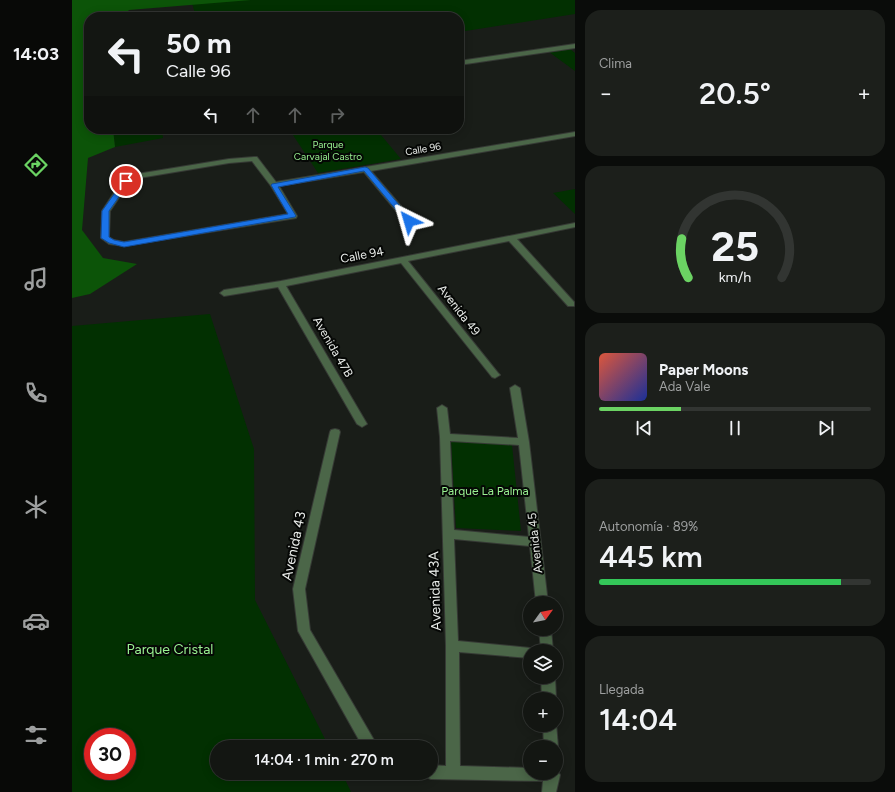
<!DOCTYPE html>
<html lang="es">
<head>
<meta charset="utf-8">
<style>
	body { margin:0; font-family:Figtree,sans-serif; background:#1c1f1b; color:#f1f3f6; height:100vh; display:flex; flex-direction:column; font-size:15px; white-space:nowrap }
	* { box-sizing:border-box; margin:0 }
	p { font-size:13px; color:#9d9f9f }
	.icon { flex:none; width:22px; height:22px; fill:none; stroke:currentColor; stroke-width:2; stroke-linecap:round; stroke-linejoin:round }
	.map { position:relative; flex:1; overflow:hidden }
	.side { display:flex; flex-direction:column; gap:10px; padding:10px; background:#0a0c0a; width:320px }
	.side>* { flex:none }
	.guide { position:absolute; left:12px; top:12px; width:380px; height:122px; border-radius:16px; box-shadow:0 2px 10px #0003,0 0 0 1px #323532; background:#131612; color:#f1f3f6; overflow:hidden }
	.needle { width:26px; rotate:57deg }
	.tools { position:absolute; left:451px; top:596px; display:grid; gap:8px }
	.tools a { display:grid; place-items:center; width:40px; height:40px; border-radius:50%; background:#131612; box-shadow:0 2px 10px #0003,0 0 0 1px #323532; font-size:20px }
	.speed { position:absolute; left:12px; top:728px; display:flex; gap:8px; font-size:20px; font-weight:700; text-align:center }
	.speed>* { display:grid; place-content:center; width:52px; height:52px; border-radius:50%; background:#131612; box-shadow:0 2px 10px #0003,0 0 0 1px #323532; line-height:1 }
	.speed .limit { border:6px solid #d22; background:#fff; color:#111 }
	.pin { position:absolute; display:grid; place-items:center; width:34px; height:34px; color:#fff; margin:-17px; border:2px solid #fff; border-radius:50%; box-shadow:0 1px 4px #0007 }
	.me { position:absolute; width:44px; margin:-22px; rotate:320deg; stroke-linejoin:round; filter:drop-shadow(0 0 3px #0008) }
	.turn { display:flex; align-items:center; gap:14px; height:84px; padding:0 16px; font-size:18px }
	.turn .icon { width:52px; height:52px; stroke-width:2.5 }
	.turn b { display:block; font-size:28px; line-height:34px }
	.lanes { display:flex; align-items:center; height:38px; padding:0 16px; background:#0003; justify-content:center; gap:20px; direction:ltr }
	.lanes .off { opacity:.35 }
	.big { font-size:30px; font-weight:600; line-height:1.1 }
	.side .card { flex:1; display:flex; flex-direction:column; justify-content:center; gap:6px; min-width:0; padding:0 14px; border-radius:16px; background:#1c1f1b }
	.side .dial { align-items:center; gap:0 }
	.dial svg { height:104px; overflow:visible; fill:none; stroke:#323532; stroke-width:7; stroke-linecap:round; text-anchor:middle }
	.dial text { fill:#f1f3f6; stroke:none }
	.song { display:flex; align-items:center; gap:12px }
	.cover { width:48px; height:48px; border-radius:6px; background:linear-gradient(135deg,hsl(10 70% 55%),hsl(230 70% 35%)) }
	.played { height:4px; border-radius:2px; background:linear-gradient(90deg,#6bd363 30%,#323532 30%) }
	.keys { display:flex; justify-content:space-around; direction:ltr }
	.heat { display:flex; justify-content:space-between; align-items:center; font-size:22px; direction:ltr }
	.charge { height:6px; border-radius:3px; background:linear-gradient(90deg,#34c759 89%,#323532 0) }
	.trip { position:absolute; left:138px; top:740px; width:228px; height:40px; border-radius:20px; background:#131612; box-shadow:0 2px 10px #0003,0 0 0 1px #323532; font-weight:600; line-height:40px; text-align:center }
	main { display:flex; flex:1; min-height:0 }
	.tab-bar { display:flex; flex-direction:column; width:72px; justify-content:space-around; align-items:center; background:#080907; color:#9d9f9f }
	.tab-bar .icon { width:28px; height:28px }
	.tab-bar .active { color:#6bd363 }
	.tab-bar b { font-size:18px; color:#f1f3f6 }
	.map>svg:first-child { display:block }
	.green { fill:#023001; fill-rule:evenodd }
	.forest { fill:#0c5408 }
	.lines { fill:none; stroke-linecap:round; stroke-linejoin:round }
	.minor-casing { stroke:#363a35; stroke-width:2 }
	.minor { fill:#4b6648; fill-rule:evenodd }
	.route { fill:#1a73e8; stroke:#114b97 }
	.labels { text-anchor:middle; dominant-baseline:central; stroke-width:4; stroke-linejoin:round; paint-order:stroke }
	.far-park-label { font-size:10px; fill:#99f191; stroke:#050705 }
	.far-street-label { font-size:10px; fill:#e9ece9; stroke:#050705 }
	.street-label { font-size:12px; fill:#e9ece9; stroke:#050705 }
	.park-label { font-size:12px; fill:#99f191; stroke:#050705 }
	.near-street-label { font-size:14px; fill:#e9ece9; stroke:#050705 }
	.near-park-label { font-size:14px; fill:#99f191; stroke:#050705 }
</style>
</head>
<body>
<main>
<nav class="tab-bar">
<b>14:03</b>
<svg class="icon active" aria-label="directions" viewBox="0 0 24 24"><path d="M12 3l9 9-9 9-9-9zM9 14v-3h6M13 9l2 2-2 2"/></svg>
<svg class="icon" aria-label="music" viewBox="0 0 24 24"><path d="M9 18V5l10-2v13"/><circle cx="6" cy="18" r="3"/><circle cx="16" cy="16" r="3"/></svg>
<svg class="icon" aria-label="phone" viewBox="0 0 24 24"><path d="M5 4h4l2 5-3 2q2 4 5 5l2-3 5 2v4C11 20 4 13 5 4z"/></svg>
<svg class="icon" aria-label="climate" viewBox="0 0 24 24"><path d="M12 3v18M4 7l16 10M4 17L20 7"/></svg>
<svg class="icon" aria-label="car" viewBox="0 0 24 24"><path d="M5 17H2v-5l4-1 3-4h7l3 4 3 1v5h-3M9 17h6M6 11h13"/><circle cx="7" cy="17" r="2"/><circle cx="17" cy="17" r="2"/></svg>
<svg class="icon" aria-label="filters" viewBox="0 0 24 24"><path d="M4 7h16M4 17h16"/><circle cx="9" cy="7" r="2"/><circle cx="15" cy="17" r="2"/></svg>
</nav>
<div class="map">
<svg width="503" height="792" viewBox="0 0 503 792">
	<rect width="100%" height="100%" fill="#191d18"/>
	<!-- green -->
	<g class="green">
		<path d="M 119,0 L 503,0 L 503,14 L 387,32 L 387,17 L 124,17 Z"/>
		<path d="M 498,49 L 503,53 L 503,71 L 477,52 Z"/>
		<path d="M 41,129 L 90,129 L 91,138 L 43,147 Z"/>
		<path d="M 217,129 L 304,129 L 329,159 L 246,173 Z"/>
		<path d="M 503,189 L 503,214 L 481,193 Z"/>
		<path d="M 138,314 L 182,449 L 183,600 L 257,747 L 145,747 L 145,773 L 270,773 L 279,792 L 0,792 L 0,326 ZM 21,737 L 55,737 L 55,771 L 21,771 Z"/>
		<path d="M 379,441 L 440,445 L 449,531 L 384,528 Z"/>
	</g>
	<!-- forest -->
	<path class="forest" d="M 0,0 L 179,0 L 57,10 L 50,17 L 17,17 L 17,129 L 41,129 L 43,147 L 16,158 L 10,230 L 31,258 L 65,264 L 18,294 L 0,298 Z"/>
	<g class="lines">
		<!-- minor casing -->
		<g class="minor-casing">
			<g id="minor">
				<path d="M 503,44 L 503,48 L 387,65 L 387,61 Z"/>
				<path d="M 503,132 L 503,136 L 299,171 L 340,219 L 341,221 L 337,223 L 334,223 L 292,172 L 207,186 L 225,216 L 224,218 L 52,246 L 37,244 L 29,238 L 30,211 L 51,179 L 65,174 L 157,159 L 182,157 L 185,157 L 204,182 ZM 180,161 L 199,186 L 216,214 L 52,242 L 42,240 L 37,237 L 38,211 L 57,183 L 67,178 L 157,163 Z"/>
				<path d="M 503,223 L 503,227 L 445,239 L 502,302 L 502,306 L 496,306 L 437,241 L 336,261 L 426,373 L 428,375 L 423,378 L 420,377 L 329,263 L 214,286 L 295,424 L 290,427 L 285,424 L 206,287 L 152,296 L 148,293 L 152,290 L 209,281 Z"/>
				<path d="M 443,385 L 448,388 L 457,442 L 476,603 L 464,603 L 458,546 L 382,539 L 386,641 L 458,648 L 464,651 L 458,651 L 458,658 L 387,652 L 388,766 L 458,768 L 458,773 L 484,773 L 484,768 L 488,775 L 484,792 L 470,792 L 471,781 L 359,779 L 354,777 L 352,773 L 359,773 L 359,765 L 374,766 L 374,646 L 368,437 L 365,408 L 370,405 L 375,408 L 378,434 L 446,438 L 438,388 ZM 378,441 L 447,445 L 457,537 L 382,530 Z"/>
				<path d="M 263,429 L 267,430 L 268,432 L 233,589 L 238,630 L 306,747 L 291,747 L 226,631 L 221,589 L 258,432 L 259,430 Z"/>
				<path d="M 467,629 L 479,629 L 481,651 L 469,651 Z"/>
				<path d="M 469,677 L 483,677 L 484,699 L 470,699 Z"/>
				<path d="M 484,723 L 486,747 L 484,751 L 484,747 L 472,747 L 471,725 L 484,725 Z"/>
			</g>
		</g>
		<!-- minor -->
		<use href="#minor" class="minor"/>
	</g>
	<!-- route -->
	<path class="route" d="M 293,167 L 296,168 L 339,219 L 339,222 L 334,222 L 292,171 L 206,187 L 224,216 L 223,217 L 52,247 L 37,243 L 29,238 L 30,211 L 52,180 L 58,181 L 37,211 L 37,237 L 42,240 L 52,242 L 216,214 L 199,185 L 200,184 Z"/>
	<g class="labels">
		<!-- far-park labels -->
		<g class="far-park-label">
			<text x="256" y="144">Parque<tspan x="256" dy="12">Carvajal Castro</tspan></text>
		</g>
		<!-- far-street labels -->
		<g class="far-street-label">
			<text transform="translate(351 149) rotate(-10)">Calle 96</text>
		</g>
		<!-- street labels -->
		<g class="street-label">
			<text transform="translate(290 255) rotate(-11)">Calle 94</text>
			<text transform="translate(387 310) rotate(52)">Avenida 49</text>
			<text transform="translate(261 347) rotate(60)">Avenida 47B</text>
			<text transform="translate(463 543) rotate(-96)">Avenida 45</text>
		</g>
		<!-- park labels -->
		<g class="park-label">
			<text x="413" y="491">Parque La Palma</text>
		</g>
		<!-- near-street labels -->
		<g class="near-street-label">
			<text transform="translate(222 546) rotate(-78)">Avenida 43</text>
			<text transform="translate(363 591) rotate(-92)">Avenida 43A</text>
		</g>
		<!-- near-park labels -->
		<g class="near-park-label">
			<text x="98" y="649">Parque Cristal</text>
		</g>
	</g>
</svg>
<div class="tools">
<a><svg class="needle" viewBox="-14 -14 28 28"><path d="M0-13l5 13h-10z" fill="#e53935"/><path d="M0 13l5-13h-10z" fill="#9d9f9f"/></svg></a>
<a><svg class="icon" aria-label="layers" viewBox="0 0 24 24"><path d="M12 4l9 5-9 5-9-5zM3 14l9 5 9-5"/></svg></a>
<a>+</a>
<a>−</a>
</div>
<div class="speed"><div class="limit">30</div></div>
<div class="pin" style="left:54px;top:181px;background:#d93025"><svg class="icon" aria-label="arrive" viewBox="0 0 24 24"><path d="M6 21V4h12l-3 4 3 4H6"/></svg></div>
<svg class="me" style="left:337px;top:221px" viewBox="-20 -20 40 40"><path d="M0-17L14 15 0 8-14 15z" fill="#1a73e8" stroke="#fff" stroke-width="4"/></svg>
<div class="trip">14:04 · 1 min · 270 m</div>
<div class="guide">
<div class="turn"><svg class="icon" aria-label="left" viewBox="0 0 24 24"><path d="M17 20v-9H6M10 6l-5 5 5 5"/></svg><div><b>50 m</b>Calle 96</div></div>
<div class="lanes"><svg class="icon" aria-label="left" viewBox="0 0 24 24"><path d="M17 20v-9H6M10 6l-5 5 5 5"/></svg><svg class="icon off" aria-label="ahead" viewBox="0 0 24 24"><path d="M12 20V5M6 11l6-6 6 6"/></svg><svg class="icon off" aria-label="ahead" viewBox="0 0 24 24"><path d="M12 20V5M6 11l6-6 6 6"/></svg><svg class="icon off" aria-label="right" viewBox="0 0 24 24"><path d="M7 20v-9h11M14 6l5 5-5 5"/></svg></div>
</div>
</div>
<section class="side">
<div class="card"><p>Clima</p>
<div class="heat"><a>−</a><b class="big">20.5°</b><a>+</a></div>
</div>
<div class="card dial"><svg viewBox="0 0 100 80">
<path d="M14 69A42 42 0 1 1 86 69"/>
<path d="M14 69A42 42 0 0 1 9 39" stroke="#6bd363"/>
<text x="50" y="56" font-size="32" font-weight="700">25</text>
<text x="50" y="72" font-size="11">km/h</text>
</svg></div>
<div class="card">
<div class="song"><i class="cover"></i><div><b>Paper Moons</b><p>Ada Vale</p></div></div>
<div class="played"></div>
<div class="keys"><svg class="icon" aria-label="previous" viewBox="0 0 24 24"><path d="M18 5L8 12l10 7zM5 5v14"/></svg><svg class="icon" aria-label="pause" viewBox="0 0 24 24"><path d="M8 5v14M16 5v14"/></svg><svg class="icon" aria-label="next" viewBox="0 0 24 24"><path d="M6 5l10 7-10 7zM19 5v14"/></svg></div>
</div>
<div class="card"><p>Autonomía · 89%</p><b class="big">445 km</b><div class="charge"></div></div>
<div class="card"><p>Llegada</p><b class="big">14:04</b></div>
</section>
</main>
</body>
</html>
